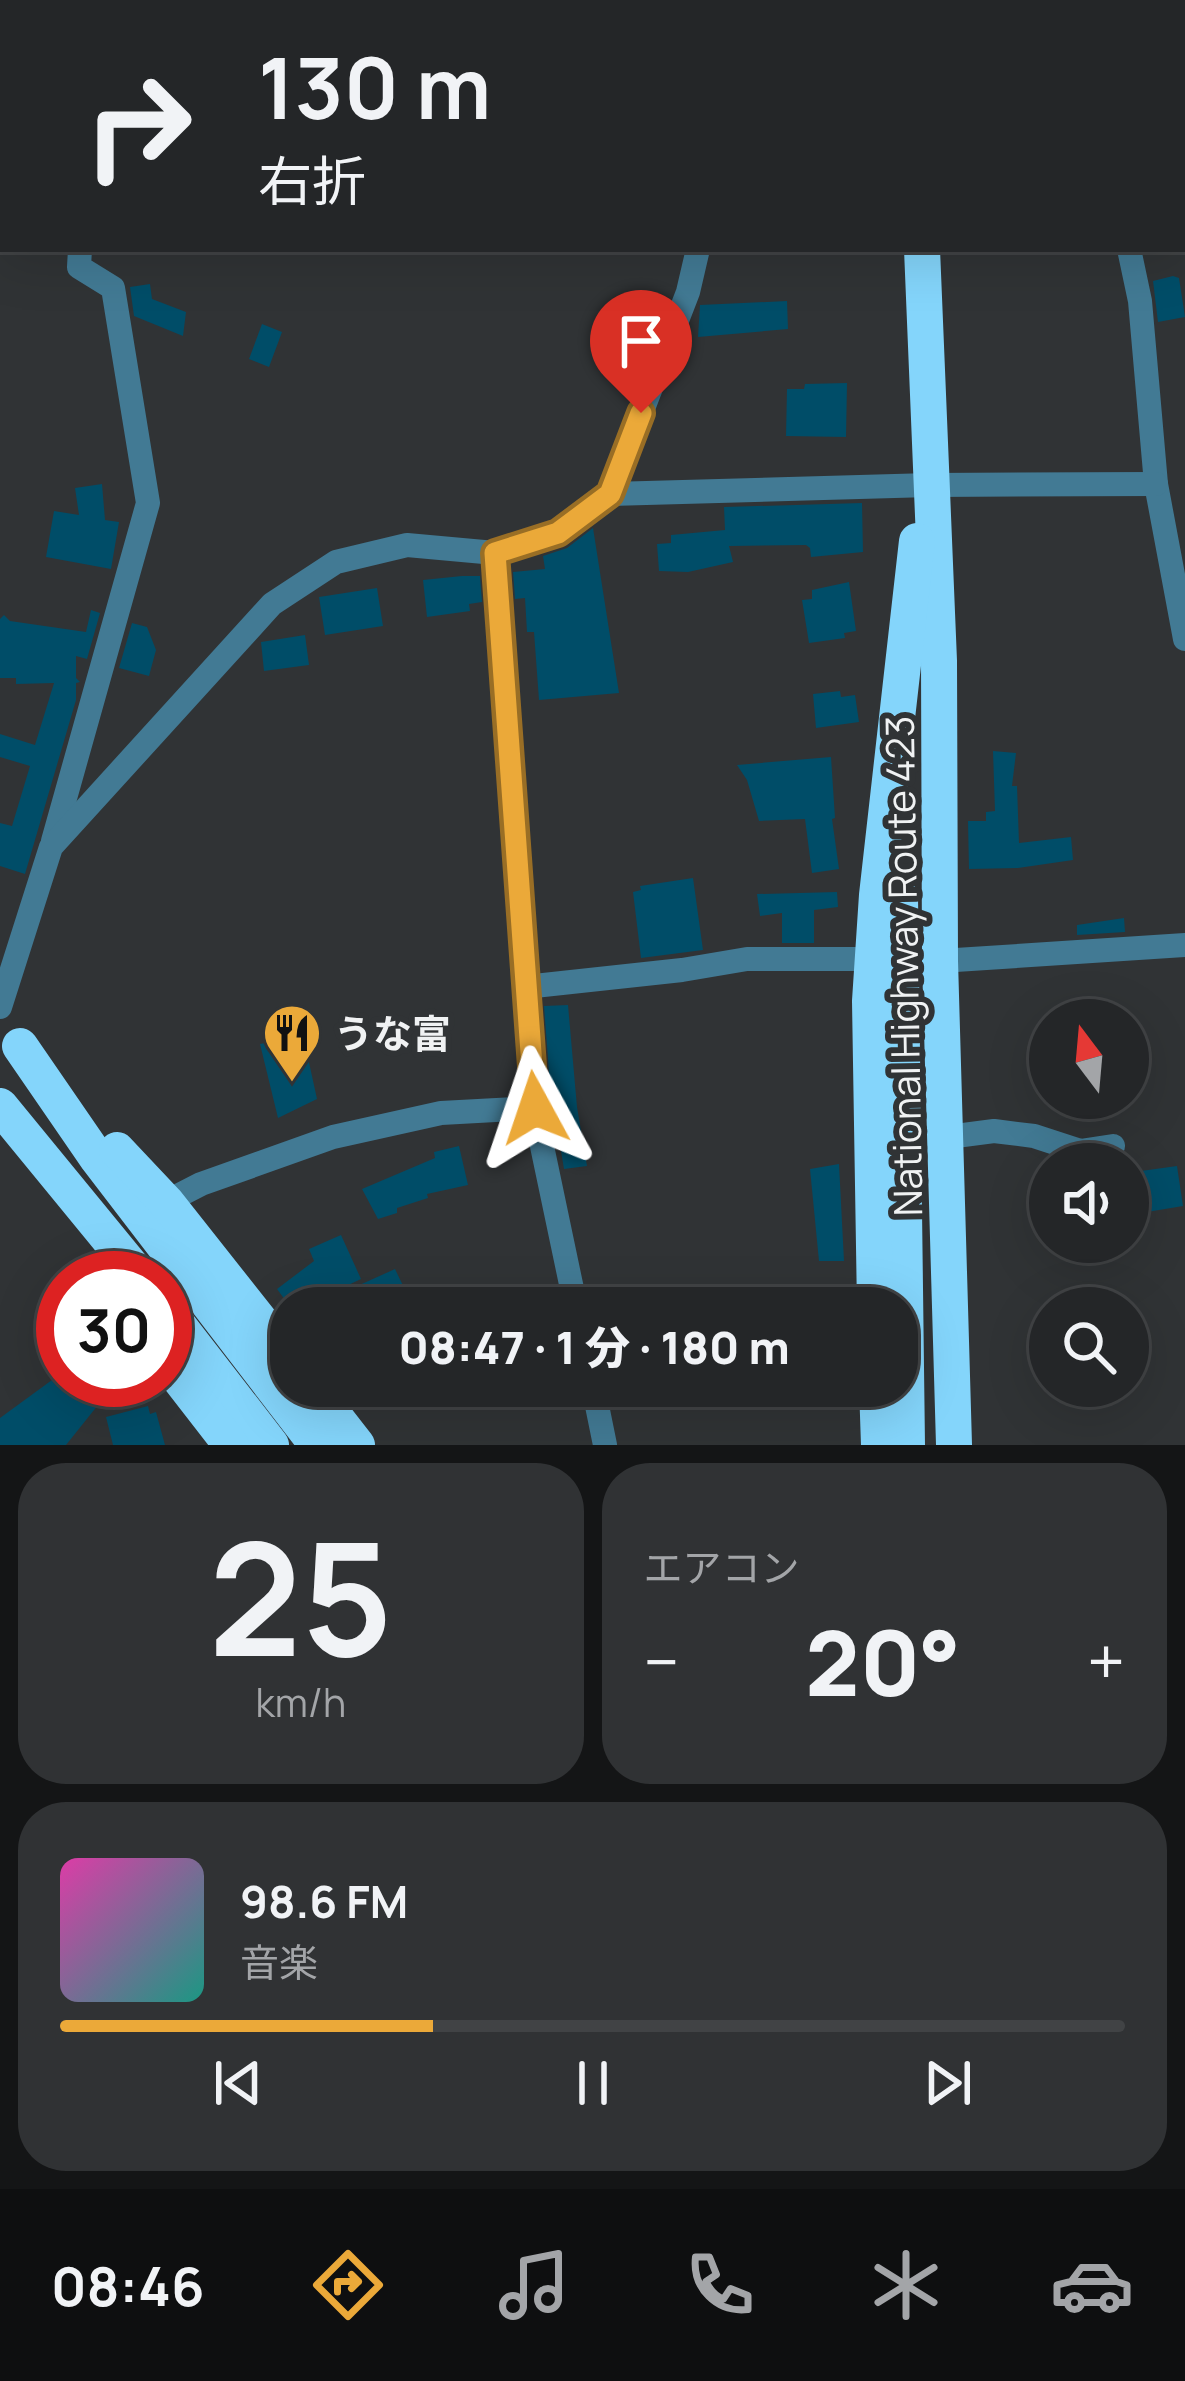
<!DOCTYPE html>
<html lang="ja">
<head>
<meta charset="utf-8">
<style>
	body { margin:0; font-family:Manrope,"Noto Sans JP",sans-serif; background:#303234; color:#f1f3f6; height:100vh; display:flex; flex-direction:column; font-size:45px; white-space:nowrap }
	* { box-sizing:border-box; margin:0 }
	p { font-size:39px; color:#a3a5a8 }
	.icon { flex:none; width:66px; height:66px; fill:none; stroke:currentColor; stroke-width:2; stroke-linecap:round; stroke-linejoin:round }
	.map { position:relative; height:1445px; overflow:hidden }
	.drawer { display:flex; flex-direction:column; gap:18px; padding:18px; background:#141516; flex:1 }
	.drawer>* { flex:none }
	.banner { position:absolute; left:0px; top:0px; width:1185px; height:252px; box-shadow:0 12px 48px #0002,0 0 0 3px #414345; background:#242628; color:#f1f3f6; overflow:hidden }
	.needle { width:78px; rotate:344deg }
	.fabs { position:absolute; left:1029px; top:999px; display:grid; gap:24px }
	.fabs a { display:grid; place-items:center; width:120px; height:120px; border-radius:50%; background:#242628; box-shadow:0 12px 48px #0002,0 0 0 3px #414345; font-size:60px }
	.speed { position:absolute; left:36px; top:1251px; display:flex; gap:24px; font-size:60px; font-weight:700; text-align:center }
	.speed>* { display:grid; place-content:center; width:156px; height:156px; border-radius:50%; background:#242628; box-shadow:0 12px 48px #0002,0 0 0 3px #414345; line-height:1 }
	.speed .limit { border:18px solid #d22; background:#fff; color:#111 }
	.pin { position:absolute; display:grid; place-items:center; width:102px; height:102px; color:#fff; margin:-123px -51px; border-radius:50% 50% 50% 0; rotate:-45deg; box-shadow:0 0 12px #0007 }
	.pin .icon { rotate:45deg }
	.me { position:absolute; width:132px; margin:-66px; rotate:355deg; stroke-linejoin:round; filter:drop-shadow(0 0 9px #0008) }
	.turn { display:flex; align-items:center; gap:42px; height:252px; padding:0 60px; font-size:54px }
	.turn .icon { width:156px; height:156px; stroke-width:2.5 }
	.turn b { display:block; font-size:84px; line-height:102px }
	.big { font-size:90px; font-weight:800; line-height:1.1 }
	.drawer .tile { flex:1; display:flex; flex-direction:column; justify-content:center; gap:18px; min-width:0; padding:0 42px; border-radius:48px; background:#303234 }
	.drawer .dial { align-items:center; gap:0 }
	.dial b { font-size:156px; line-height:1 }
	.song { display:flex; align-items:center; gap:36px }
	.cover { width:144px; height:144px; border-radius:18px; background:linear-gradient(135deg,hsl(320 70% 55%),hsl(170 70% 35%)) }
	.played { height:12px; border-radius:6px; background:linear-gradient(90deg,#eba939 35%,#414345 35%) }
	.keys { display:flex; justify-content:space-around; direction:ltr }
	.heat { display:flex; justify-content:space-between; align-items:center; font-size:66px; direction:ltr }
	.drawer .tiles { flex:1; display:grid; gap:18px; grid-template-columns:1fr 1fr }
	.tile:last-child { grid-column:span 2 }
	.trip { position:absolute; left:270px; top:1287px; width:648px; height:120px; border-radius:48px; background:#242628; box-shadow:0 12px 48px #0002,0 0 0 3px #414345; font-weight:800; line-height:120px; text-align:center }
	.tabs { display:flex; height:192px; justify-content:space-around; align-items:center; background:#0e0f10; color:#a3a5a8 }
	.tabs .icon { width:84px; height:84px }
	.tabs .active { color:#eba939 }
	.tabs b { font-size:54px; color:#f1f3f6 }
	.map>svg:first-child { display:block }
	.building { fill:#004d68 }
	.lines { fill:none; stroke-linecap:round; stroke-linejoin:round }
	.street { stroke:#427a94; stroke-width:24 }
	.highway { stroke:#84d5fb; stroke-width:36 }
	.route-casing { stroke:#996e25; stroke-width:30 }
	.route { stroke:#eba939; stroke-width:21 }
	.labels { text-anchor:middle; dominant-baseline:central; stroke-width:12; stroke-linejoin:round; paint-order:stroke }
	.street-label { font-size:39px; fill:#f0f2f3; stroke:#303335 }
	.poi-label { font-size:39px; font-weight:bold; fill:#f0f2f3; stroke:#303335; text-anchor:start }
</style>
</head>
<body>
<div class="map">
<svg width="1185" height="1445" viewBox="0 0 1185 1445">
	<rect width="100%" height="100%" fill="#303335"/>
	<!-- building -->
	<g class="building">
		<path d="M 1173,276 L 1179,278 L 1185,317 L 1158,322 L 1153,281 Z"/>
		<path d="M 150,284 L 152,299 L 186,312 L 183,336 L 134,316 L 130,287 Z"/>
		<path d="M 787,301 L 788,329 L 698,337 L 700,305 Z"/>
		<path d="M 262,324 L 282,332 L 269,367 L 249,359 Z"/>
		<path d="M 847,383 L 846,437 L 786,436 L 787,389 L 804,389 L 805,384 Z"/>
		<path d="M 102,484 L 105,520 L 119,522 L 111,569 L 46,557 L 54,511 L 79,515 L 75,488 Z"/>
		<path d="M 862,503 L 863,552 L 811,557 L 810,548 L 806,545 L 729,546 L 733,562 L 688,572 L 659,571 L 657,544 L 671,543 L 671,535 L 725,530 L 724,507 Z"/>
		<path d="M 593,528 L 619,693 L 539,700 L 534,632 L 527,632 L 525,598 L 515,599 L 513,572 L 545,569 L 543,556 L 567,548 Z"/>
		<path d="M 462,576 L 480,576 L 482,602 L 469,604 L 470,611 L 427,617 L 423,580 Z"/>
		<path d="M 849,582 L 856,631 L 844,633 L 845,638 L 809,643 L 802,600 L 812,599 L 812,590 Z"/>
		<path d="M 377,588 L 383,626 L 325,635 L 319,597 Z"/>
		<path d="M 91,610 L 100,613 L 87,659 L 76,656 L 76,678 L 80,682 L 76,683 L 76,700 L 25,874 L 0,866 L 0,823 L 12,826 L 30,766 L 0,757 L 0,734 L 35,745 L 54,683 L 16,684 L 16,678 L 0,678 L 0,619 L 4,615 L 10,621 L 86,632 Z"/>
		<path d="M 132,623 L 147,627 L 156,650 L 149,676 L 119,668 Z"/>
		<path d="M 305,635 L 309,665 L 264,671 L 261,642 Z"/>
		<path d="M 840,691 L 841,697 L 855,695 L 859,722 L 816,728 L 813,694 Z"/>
		<path d="M 993,751 L 1016,753 L 1012,786 L 1017,786 L 1019,843 L 1071,837 L 1073,860 L 1018,868 L 969,869 L 968,821 L 986,821 L 986,812 L 995,811 Z"/>
		<path d="M 831,757 L 835,818 L 832,819 L 839,869 L 812,873 L 805,819 L 759,821 L 747,780 L 737,765 Z"/>
		<path d="M 693,878 L 703,950 L 641,958 L 633,892 L 641,890 L 640,886 Z"/>
		<path d="M 837,892 L 838,907 L 814,910 L 814,943 L 782,943 L 782,913 L 760,916 L 757,894 Z"/>
		<path d="M 1124,918 L 1125,932 L 1077,935 L 1077,925 Z"/>
		<path d="M 568,1005 L 577,1107 L 587,1166 L 564,1169 L 550,1085 L 544,1006 Z"/>
		<path d="M 303,1035 L 317,1099 L 278,1118 L 260,1044 Z"/>
		<path d="M 459,1146 L 468,1185 L 427,1194 L 428,1198 L 397,1208 L 397,1213 L 378,1219 L 362,1189 L 435,1158 L 434,1152 Z"/>
		<path d="M 839,1164 L 844,1261 L 819,1261 L 810,1169 Z"/>
		<path d="M 1177,1166 L 1183,1206 L 1147,1212 L 1141,1171 Z"/>
		<path d="M 341,1235 L 361,1279 L 329,1294 L 326,1286 L 298,1308 L 291,1308 L 277,1289 L 314,1261 L 309,1249 Z"/>
		<path d="M 395,1269 L 408,1296 L 381,1308 L 351,1308 L 344,1292 Z"/>
		<path d="M 52,1380 L 118,1380 L 66,1445 L 0,1445 L 0,1418 Z"/>
		<path d="M 148,1406 L 150,1414 L 156,1412 L 165,1445 L 113,1445 L 106,1417 Z"/>
	</g>
	<g class="lines">
		<!-- street -->
		<g class="street">
			<path d="M 697,0 L 697,3"/>
			<path d="M 1087,0 L 1088,3"/>
			<path d="M 177,3 L 178,0"/>
			<path d="M 1129,249 L 1140,301 L 1156,484 L 1185,639"/>
			<path d="M 610,494 L 930,485 L 1156,484"/>
			<path d="M 495,553 L 534,1108 L 576,1308"/>
			<path d="M 53,841 L 148,503 L 113,288 L 79,267 L 80,249"/>
			<path d="M 940,961 L 1185,945"/>
			<path d="M 525,987 L 682,970 L 747,959 L 873,959"/>
			<path d="M 0,1007 L 51,847 L 272,604 L 336,562 L 407,545 L 495,553 L 558,534 L 610,494 L 688,292 L 698,249"/>
			<path d="M 948,1137 L 994,1131 L 1034,1136 L 1080,1151 L 1113,1146"/>
			<path d="M 166,1202 L 201,1184 L 333,1137 L 441,1113 L 534,1108"/>
			<path d="M 593,1386 L 605,1445"/>
		</g>
		<!-- highway -->
		<g class="highway">
			<path d="M 914,0 L 914,3"/>
			<path d="M 922,249 L 939,661 L 940,961 L 954,1445"/>
			<path d="M 900,897 L 907,1445"/>
			<path d="M 20,1046 L 97,1158 L 317,1445"/>
			<path d="M 0,1106 L 141,1278"/>
			<path d="M 117,1150 L 166,1202 L 291,1360"/>
			<path d="M 165,1308 L 271,1445"/>
			<path d="M 875,1308 L 870,1001 L 877,895 L 917,541"/>
			<path d="M 165,1360 L 231,1445"/>
			<path d="M 311,1386 L 357,1445"/>
			<path d="M 877,1386 L 879,1445"/>
		</g>
	</g>
	<g class="lines">
		<!-- route casing -->
		<g class="route-casing">
			<path id="route" d="M 535,1108 L 495,553 L 558,533 L 610,494 L 641,413"/>
		</g>
		<!-- route -->
		<use href="#route" class="route"/>
	</g>
	<!-- icons -->
	<defs>
		<g id="restaurant-pin" transform="scale(3)"><path d="M0 17L-7.5 6A9.5 9.5 0 1 1 7.5 6Z" fill="#eba939" stroke="#303335"/><path d="M-5-6h1v4h1v-4h1v4h1v-4h1v5L-1.5 .5V6h-2V.5L-5-1ZM5-6V6H3V1.5H1.5Q1.5-4 5-6Z" fill="#111"/></g>
	</defs>
	<g fill-rule="evenodd">
		<use href="#restaurant-pin" x="292" y="1033"/>
	</g>
	<g class="labels">
		<!-- street labels -->
		<g class="street-label">
			<text transform="translate(903 966) rotate(-91)">National Highway Route 423</text>
		</g>
		<!-- poi labels -->
		<g class="poi-label">
			<text x="334" y="1033">うな富</text>
		</g>
	</g>
</svg>
<div class="fabs">
<a><svg class="needle" viewBox="-14 -14 28 28"><path d="M0-13l5 13h-10z" fill="#e53935"/><path d="M0 13l5-13h-10z" fill="#a3a5a8"/></svg></a>
<a><svg class="icon" aria-label="sound" viewBox="0 0 24 24"><path d="M4 9h4l5-4v14l-5-4H4zM17 9q2 3 0 6"/></svg></a>
<a><svg class="icon" aria-label="search" viewBox="0 0 24 24"><circle cx="10" cy="10" r="6"/><path d="M15 15l6 6"/></svg></a>
</div>
<div class="speed"><div class="limit">30</div></div>
<div class="pin" style="left:641px;top:413px;background:#d93025"><svg class="icon" aria-label="arrive" viewBox="0 0 24 24"><path d="M6 21V4h12l-3 4 3 4H6"/></svg></div>
<svg class="me" style="left:535px;top:1108px" viewBox="-20 -20 40 40"><path d="M0-17L14 15 0 8-14 15z" fill="#eba939" stroke="#fff" stroke-width="4"/></svg>
<div class="trip">08:47 · 1 分 · 180 m</div>
<div class="banner">
<div class="turn"><svg class="icon" aria-label="right" viewBox="0 0 24 24"><path d="M7 20v-9h11M14 6l5 5-5 5"/></svg><div><b>130 m</b>右折</div></div>
</div>
</div>
<section class="drawer">
<div class="tiles">
<div class="tile dial"><b>25</b><p>km/h</p></div>
<div class="tile"><p>エアコン</p>
<div class="heat"><a>−</a><b class="big">20°</b><a>+</a></div>
</div>
<div class="tile">
<div class="song"><i class="cover"></i><div><b>98.6 FM</b><p>音楽</p></div></div>
<div class="played"></div>
<div class="keys"><svg class="icon" aria-label="previous" viewBox="0 0 24 24"><path d="M18 5L8 12l10 7zM5 5v14"/></svg><svg class="icon" aria-label="pause" viewBox="0 0 24 24"><path d="M8 5v14M16 5v14"/></svg><svg class="icon" aria-label="next" viewBox="0 0 24 24"><path d="M6 5l10 7-10 7zM19 5v14"/></svg></div>
</div>
</div>
</section>
<nav class="tabs">
<b>08:46</b>
<svg class="icon active" aria-label="directions" viewBox="0 0 24 24"><path d="M12 3l9 9-9 9-9-9zM9 14v-3h6M13 9l2 2-2 2"/></svg>
<svg class="icon" aria-label="music" viewBox="0 0 24 24"><path d="M9 18V5l10-2v13"/><circle cx="6" cy="18" r="3"/><circle cx="16" cy="16" r="3"/></svg>
<svg class="icon" aria-label="phone" viewBox="0 0 24 24"><path d="M5 4h4l2 5-3 2q2 4 5 5l2-3 5 2v4C11 20 4 13 5 4z"/></svg>
<svg class="icon" aria-label="climate" viewBox="0 0 24 24"><path d="M12 3v18M4 7l16 10M4 17L20 7"/></svg>
<svg class="icon" aria-label="car" viewBox="0 0 24 24"><path d="M5 17H2v-5l4-1 3-4h7l3 4 3 1v5h-3M9 17h6M6 11h13"/><circle cx="7" cy="17" r="2"/><circle cx="17" cy="17" r="2"/></svg>
</nav>
</body>
</html>
